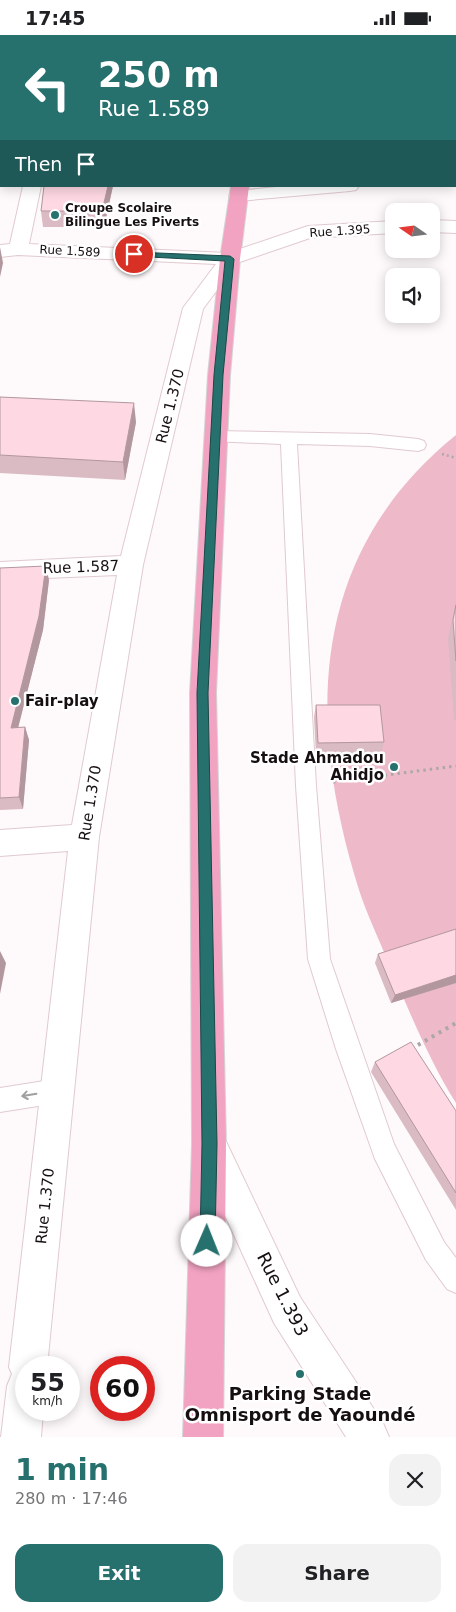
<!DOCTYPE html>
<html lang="en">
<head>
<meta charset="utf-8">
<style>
	:root { --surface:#fff; --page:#f2f2f2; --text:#202124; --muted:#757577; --accent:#26706e }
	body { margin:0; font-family:"DejaVu Sans",sans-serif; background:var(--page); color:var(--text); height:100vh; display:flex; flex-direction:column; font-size:19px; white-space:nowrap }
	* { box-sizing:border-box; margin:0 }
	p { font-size:16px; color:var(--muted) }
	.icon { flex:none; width:28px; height:28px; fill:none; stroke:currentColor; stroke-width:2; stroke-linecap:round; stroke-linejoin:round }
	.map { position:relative; height:1402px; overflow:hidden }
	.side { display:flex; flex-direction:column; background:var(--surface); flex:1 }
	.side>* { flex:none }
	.guide { position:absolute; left:0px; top:0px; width:456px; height:152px; box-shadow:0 2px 12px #0003; background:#26706e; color:#fff; overflow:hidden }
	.needle { width:32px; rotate:284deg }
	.buttons { position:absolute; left:385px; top:168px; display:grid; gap:10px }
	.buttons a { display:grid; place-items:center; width:55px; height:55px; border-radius:10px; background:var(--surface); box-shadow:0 2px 12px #0003; font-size:25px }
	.speed { position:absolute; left:15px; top:1321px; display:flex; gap:10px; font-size:25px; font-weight:700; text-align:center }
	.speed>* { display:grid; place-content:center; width:65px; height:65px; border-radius:50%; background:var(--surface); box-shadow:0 2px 12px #0003; line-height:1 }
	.speed small { font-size:12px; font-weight:400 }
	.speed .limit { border:8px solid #d22; background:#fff; color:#111 }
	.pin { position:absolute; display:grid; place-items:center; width:42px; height:42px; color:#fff; margin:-21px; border:2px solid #fff; border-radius:50%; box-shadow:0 1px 5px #0007 }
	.me { position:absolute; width:55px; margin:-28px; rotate:1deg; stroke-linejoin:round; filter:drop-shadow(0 0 4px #0008) }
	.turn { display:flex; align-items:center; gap:18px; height:105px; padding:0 15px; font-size:22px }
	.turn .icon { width:65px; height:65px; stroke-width:2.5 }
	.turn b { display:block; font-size:35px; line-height:42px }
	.then { display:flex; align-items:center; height:48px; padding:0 15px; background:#0003; gap:10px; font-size:19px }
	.round { display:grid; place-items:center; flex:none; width:52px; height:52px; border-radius:15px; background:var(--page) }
	.head { display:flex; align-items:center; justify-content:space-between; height:85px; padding:0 15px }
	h1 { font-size:30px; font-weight:800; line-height:38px; color:var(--accent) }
	.action { display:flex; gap:10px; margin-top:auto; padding:10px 15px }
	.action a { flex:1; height:58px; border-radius:15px; background:var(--accent); color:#fff; font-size:20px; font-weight:800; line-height:58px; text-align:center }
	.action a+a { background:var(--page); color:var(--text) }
	.status { display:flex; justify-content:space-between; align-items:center; height:35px; padding:0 25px; background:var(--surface); direction:ltr }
	.status svg { height:14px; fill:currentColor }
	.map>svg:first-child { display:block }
	.green { fill:#eebac9 }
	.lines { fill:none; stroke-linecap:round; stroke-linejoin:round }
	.lane-casing { stroke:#e0cad0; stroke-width:2 }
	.street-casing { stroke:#e0cad0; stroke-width:2 }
	.secondary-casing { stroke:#e0cad0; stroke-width:2 }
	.primary-casing { stroke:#d5d4d4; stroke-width:2 }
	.path-far2 { stroke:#aca7a8; stroke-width:2.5; stroke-dasharray:2 3; stroke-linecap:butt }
	.path-far1 { stroke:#aca7a8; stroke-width:3; stroke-dasharray:2.5 4; stroke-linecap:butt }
	.path { stroke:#aca7a8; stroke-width:4; stroke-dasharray:3 5; stroke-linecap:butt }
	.lane { fill:#fff; fill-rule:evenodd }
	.street { fill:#fff; fill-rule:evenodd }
	.secondary { fill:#fff; fill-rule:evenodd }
	.primary { fill:#f3a3c2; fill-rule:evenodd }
	.wall { fill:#dabac3 }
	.shaded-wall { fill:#b2979f }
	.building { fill:#fed8e3; stroke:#b2979f }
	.oneway { stroke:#a29fa0 }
	.route { fill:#26706e; stroke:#194948 }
	.poi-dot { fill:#26706e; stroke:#fff; stroke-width:2 }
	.labels { text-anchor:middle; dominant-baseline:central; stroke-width:5; stroke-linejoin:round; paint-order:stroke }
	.far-poi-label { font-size:12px; font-weight:bold; fill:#160f11; stroke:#fff; text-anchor:start }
	.far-street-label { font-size:12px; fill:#160f11; stroke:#fff }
	.street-label { font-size:15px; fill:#160f11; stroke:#fff }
	.poi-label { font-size:15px; font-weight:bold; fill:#160f11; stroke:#fff; text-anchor:start }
	.near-street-label { font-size:18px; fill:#160f11; stroke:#fff }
	.near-poi-label { font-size:18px; font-weight:bold; fill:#160f11; stroke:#fff }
</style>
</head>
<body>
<div class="status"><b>17:45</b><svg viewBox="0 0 49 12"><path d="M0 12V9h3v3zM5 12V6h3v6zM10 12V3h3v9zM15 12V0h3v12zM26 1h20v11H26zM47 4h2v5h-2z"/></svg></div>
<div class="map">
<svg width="456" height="1402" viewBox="0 0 456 1402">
	<rect width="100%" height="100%" fill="#fef9fa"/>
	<g class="green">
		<polygon points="313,0 456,0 456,93 455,1"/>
		<path d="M456 400V1068C429 1025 409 976 389 929 379 904 367 880 359 855 306 686 308 520 456 400Z"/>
	</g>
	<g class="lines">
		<g class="lane-casing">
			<g id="lane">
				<polygon points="216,396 370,399 418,404 424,406 426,410 424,414 418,416 370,411 297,409 316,751 330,924 394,1109 444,1207 456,1223 456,1258 447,1254 426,1225 375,1124 336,1014 308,924 296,751 281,409 210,406 208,402 210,398"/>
				<polygon points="57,1044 66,1047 69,1056 66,1065 57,1068 0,1077 0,1053"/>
			</g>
		</g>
		<g class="street-casing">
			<g id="street">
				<rect x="0" y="104" width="1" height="10"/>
				<rect x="455" y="137" width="1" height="10"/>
				<polygon points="23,151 41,151 29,209 228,218 308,191 394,186 394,198 310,203 237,228 203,274 143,530 99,802 47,1332 26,1332 26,1375 43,1375 41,1402 1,1402 7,1351 12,1339 9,1332 68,816 0,821 0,795 72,790 117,540 0,545 0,527 121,521 183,273 216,229 18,220 0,222 0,210 10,209"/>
				<polygon points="286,151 359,151 356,155 350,156 238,166 232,165 229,161 232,157 238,156"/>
				<polygon points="431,185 456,186 456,198 431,197"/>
			</g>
		</g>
		<g class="secondary-casing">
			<polygon id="secondary" points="210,1093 222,1098 300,1262 383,1388 389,1402 346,1402 274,1288 193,1110 198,1098"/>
		</g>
		<g class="primary-casing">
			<g id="primary">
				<rect x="265" y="0" width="16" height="1"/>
				<polygon points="231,151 249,151 240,224 230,340 216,658 226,1109 223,1402 183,1402 192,1109 190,658 208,340 220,224"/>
			</g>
		</g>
		<polyline class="path-far2" points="442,419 456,423"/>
		<polyline class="path-far1" points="333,747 456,731"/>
		<polyline class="path" points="411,1014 456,988"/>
		<use href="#lane" class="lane"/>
		<use href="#street" class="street"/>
		<use href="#secondary" class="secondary"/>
		<use href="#primary" class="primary"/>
	</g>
	<g class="wall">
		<polygon points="0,0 1,1 1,101 0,101"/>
		<polygon points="44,151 113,151 104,192 43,192 41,176"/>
		<polygon points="0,362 136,387 125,445 0,438"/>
		<polygon points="0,533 49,545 43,595 18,692 25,692 29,705 23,774 0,775"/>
		<polygon points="456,566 456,686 454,685 448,603"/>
		<polygon points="316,670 384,707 381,719 316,720 314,682"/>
		<polygon points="456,895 456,948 391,968 375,928 378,919"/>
		<polygon points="375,1027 456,1076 456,1175 371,1037"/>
	</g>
	<g class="shaded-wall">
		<polygon points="209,0 217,0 216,1 209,1"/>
		<polygon points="108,151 113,151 104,192 102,176"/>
		<polygon points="0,212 3,228 0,242"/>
		<polygon points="134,368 136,387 125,445 123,427"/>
		<polygon points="46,531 49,545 43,595 15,705 11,693"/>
		<polygon points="25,692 29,705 23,774 19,762"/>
		<polygon points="0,916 6,928 0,959"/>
		<polygon points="456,940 456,948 391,968 395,960"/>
	</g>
	<g class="building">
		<polygon points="0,0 209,0 209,1 1,1 1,85 0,85"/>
		<polygon points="44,151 108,151 102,176 41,176"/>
		<polygon points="0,362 134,368 123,427 0,420"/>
		<polygon points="46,531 39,581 11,693 25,692 19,762 0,763 0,533"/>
		<polygon points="456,570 456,626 453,585"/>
		<polygon points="316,670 380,670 384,707 318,708"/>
		<polygon points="456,894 456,940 395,960 378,919"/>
		<polygon points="411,1007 456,1076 456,1158 375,1027"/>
	</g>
	<defs><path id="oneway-shaft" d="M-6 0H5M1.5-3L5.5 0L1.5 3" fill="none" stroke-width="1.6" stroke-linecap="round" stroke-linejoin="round" transform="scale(1.25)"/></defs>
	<use class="oneway" href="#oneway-shaft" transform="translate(29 1060) rotate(171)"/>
	<polygon class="route" points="134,217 230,221 234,224 223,340 208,658 217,1109 215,1206 213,1212 207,1214 202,1212 200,1206 202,1109 197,658 214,340 225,226 131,221 131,218"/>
	<g class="poi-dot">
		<circle cx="55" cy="180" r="5"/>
		<circle cx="15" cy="666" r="5"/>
		<circle cx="394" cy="732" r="5"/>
		<circle cx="300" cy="1339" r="5"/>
	</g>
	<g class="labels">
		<g class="far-poi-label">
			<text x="65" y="173">Croupe Scolaire<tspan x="65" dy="14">Bilingue Les Piverts</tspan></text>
		</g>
		<g class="far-street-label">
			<text transform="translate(340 196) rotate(-4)">Rue 1.395</text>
			<text transform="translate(70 216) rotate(3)">Rue 1.589</text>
		</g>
		<g class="street-label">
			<text transform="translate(170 371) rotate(-76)">Rue 1.370</text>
			<text transform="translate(81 532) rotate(-2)">Rue 1.587</text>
			<text transform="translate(90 768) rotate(-81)">Rue 1.370</text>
			<text transform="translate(45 1171) rotate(-84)">Rue 1.370</text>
		</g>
		<g class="poi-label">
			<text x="25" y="666">Fair-play</text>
			<text x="384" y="723" text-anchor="end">Stade Ahmadou<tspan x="384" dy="17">Ahidjo</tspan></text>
		</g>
		<g class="near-street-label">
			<text transform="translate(283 1259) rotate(63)">Rue 1.393</text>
		</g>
		<g class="near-poi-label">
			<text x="300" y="1358">Parking Stade<tspan x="300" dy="21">Omnisport de Yaoundé</tspan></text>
		</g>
	</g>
</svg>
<div class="buttons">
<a><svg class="needle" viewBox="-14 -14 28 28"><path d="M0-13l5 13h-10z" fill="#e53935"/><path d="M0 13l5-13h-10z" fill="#757577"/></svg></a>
<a><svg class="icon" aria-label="sound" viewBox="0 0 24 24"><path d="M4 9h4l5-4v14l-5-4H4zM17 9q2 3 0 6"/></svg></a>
</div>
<div class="speed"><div>55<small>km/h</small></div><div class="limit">60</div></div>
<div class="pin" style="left:134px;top:219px;background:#d93025"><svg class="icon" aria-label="arrive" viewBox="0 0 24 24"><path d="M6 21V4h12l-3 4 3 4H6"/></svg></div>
<svg class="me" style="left:207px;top:1206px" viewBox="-20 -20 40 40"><circle r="19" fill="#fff"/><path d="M0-13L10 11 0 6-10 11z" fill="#26706e"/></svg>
<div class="guide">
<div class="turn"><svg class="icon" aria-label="left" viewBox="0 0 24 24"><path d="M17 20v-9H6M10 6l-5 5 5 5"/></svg><div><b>250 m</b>Rue 1.589</div></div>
<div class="then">Then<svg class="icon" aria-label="arrive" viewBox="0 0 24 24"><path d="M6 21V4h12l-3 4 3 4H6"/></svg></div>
</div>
</div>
<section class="side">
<div class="head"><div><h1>1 min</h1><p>280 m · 17:46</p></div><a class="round"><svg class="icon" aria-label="close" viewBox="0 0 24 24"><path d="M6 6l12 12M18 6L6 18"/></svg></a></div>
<div class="action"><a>Exit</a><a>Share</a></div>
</section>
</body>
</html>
